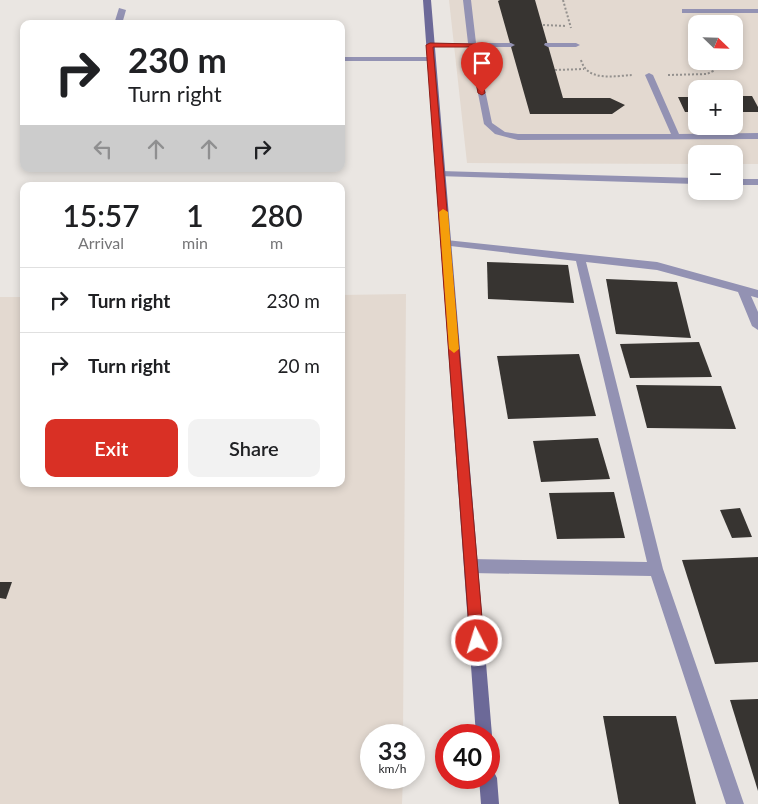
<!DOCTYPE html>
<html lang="en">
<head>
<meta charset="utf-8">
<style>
	:root { --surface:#fff; --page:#f2f2f2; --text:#202124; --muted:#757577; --line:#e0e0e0; --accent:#d93025 }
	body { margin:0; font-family:Lato,sans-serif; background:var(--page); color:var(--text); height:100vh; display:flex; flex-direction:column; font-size:19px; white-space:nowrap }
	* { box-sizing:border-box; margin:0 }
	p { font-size:16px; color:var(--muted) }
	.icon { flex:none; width:28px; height:28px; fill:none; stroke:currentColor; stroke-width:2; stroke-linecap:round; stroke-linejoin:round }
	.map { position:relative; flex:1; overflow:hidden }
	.side { position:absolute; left:20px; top:182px; width:325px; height:305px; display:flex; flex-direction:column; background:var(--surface); border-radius:10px; box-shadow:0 2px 8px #0003 }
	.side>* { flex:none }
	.banner { position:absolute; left:20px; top:20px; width:325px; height:152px; border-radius:10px; box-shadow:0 2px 8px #0003; background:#fff; color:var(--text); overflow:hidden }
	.needle { width:32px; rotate:113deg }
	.fabs { position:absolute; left:688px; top:15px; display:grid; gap:10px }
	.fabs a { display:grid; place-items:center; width:55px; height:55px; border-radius:10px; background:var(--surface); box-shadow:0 2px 8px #0003; font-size:25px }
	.speed { position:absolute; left:360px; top:724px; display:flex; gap:10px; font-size:25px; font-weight:700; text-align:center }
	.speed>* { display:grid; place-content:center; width:65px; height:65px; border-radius:50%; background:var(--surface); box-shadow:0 2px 8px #0003; line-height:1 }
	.speed small { font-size:12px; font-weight:400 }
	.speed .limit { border:8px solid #d22; background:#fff; color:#111 }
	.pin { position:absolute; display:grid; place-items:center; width:42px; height:42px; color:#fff; margin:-51px -21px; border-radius:50% 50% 50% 0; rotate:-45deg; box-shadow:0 0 5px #0007 }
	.pin .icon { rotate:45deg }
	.me { position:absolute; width:55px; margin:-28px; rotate:355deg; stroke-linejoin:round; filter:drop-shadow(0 0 4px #0008) }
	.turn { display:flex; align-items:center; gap:18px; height:105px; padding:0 25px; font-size:22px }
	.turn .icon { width:65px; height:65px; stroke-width:2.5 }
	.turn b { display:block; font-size:35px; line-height:42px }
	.lanes { display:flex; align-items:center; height:48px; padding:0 25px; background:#0003; justify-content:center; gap:25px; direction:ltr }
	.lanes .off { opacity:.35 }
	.eta { display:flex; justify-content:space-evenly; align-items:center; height:85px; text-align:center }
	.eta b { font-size:30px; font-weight:600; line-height:35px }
	.button { display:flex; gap:10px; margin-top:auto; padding:10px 25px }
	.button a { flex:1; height:58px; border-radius:10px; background:var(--accent); color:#fff; font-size:20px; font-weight:600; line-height:58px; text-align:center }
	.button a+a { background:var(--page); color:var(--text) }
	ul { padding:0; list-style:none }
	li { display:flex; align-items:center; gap:15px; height:65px; padding:0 25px; border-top:1px solid var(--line) }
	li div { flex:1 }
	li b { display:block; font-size:19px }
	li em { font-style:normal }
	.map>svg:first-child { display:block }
	.built { fill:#e3d9d0; fill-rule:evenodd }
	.building { fill:#373431 }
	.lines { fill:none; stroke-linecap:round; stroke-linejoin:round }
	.path { stroke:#94918e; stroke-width:2; stroke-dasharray:2 2; stroke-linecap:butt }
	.lane { fill:#9392b3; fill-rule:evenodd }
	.street { fill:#9392b3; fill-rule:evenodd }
	.secondary { fill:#6c6998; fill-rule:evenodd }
	.route { fill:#d93025; stroke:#8d1f18 }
	.slow { fill:#f59e0b }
</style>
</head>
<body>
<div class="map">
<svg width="758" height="804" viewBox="0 0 758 804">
	<rect width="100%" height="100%" fill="#eae6e2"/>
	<g class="built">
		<path d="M449 0H758V164H734V154H696V164L467 163ZM696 24H734V61H696ZM696 89H734V126H696Z"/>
		<polygon points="406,294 403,735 371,735 371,778 403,778 402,804 0,804 0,297 24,297 24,484 341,484 341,295"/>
	</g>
	<g class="building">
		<polygon points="500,0 535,0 563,98 610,98 625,105 612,114 530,114 498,1"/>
		<polygon points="734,96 752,96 758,107 758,112 734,112"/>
		<polygon points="678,97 696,97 696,112 685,112"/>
		<polygon points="487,262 568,265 574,303 488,299"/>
		<polygon points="606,279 677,282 691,338 616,334"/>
		<polygon points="699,342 712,377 630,378 620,344"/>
		<polygon points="579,354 596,416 508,419 497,356"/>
		<polygon points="636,385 721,386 736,429 647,428"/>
		<polygon points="598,438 610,479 541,482 533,441"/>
		<polygon points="614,492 625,538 557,539 549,493"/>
		<polygon points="740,508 752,537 732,538 720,510"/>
		<polygon points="758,557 758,662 715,664 682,560"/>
		<polygon points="0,582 12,582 6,599 0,598"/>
		<polygon points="758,699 758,791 730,700"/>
		<polygon points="603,716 676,716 696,804 619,804"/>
	</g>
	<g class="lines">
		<g class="path">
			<polyline points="563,0 571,28"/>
			<polyline points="543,25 567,26"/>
			<polyline points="693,27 696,33"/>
			<path d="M581 60C587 82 614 76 632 75"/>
			<polyline points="555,70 584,69"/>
			<polyline points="668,75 707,74 713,71 711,61"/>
		</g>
		<g class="lane">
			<polygon points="463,0 471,0 476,43 511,43 515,45 511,47 476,47 492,123 505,132 518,134 671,134 645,75 649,73 653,75 679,134 758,133 758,139 518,140 495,134 484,124 469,47 430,47 426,45 430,43 468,43"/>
			<polygon points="119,8 126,10 122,24 114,24"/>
			<rect x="682" y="9" width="76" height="4"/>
			<polygon points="545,43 576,43 580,45 576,47 548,47 544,45"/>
			<polygon points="341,57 431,57 435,59 431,61 341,61"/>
		</g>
		<g class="street">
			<polygon points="440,171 696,178 696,184 437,176 437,172"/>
			<rect x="734" y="179" width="24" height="6"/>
			<polygon points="446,240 657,262 758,290 758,298 751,296 758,312 758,330 752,326 738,292 657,270 586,262 663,569 744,804 726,804 651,576 471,573 466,571 464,566 466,561 471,559 647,562 576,261 442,245 441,243"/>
		</g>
		<g class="secondary">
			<polygon points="423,0 431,0 492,735 489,742 489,735 476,735"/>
			<polygon points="489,770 494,772 497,778 499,804 481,804 479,778 489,778"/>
		</g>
	</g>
	<polygon class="route" points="430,43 475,44 485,93 482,95 478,93 469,47 433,47 484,641 482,646 477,648 472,646 470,641 426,45"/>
	<polygon class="slow" points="443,209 448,212 459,349 454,353 449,349 439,212"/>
</svg>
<div class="fabs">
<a><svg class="needle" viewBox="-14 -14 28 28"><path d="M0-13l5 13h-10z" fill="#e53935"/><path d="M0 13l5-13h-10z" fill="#757577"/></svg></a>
<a>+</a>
<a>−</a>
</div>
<div class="speed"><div>33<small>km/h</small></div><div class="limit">40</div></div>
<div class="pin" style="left:482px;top:93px;background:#d93025"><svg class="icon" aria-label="arrive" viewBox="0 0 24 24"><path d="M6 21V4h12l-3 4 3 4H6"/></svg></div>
<svg class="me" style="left:477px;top:641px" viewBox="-20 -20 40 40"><circle r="17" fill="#d93025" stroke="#fff" stroke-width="3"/><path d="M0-11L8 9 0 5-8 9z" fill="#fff"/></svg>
<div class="banner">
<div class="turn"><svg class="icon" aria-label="right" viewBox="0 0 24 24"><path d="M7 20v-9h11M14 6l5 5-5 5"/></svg><div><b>230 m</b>Turn right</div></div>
<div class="lanes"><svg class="icon off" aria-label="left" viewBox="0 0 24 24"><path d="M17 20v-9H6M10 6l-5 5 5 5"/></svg><svg class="icon off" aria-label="ahead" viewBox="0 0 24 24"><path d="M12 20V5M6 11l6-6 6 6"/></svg><svg class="icon off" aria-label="ahead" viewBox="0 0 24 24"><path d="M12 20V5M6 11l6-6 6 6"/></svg><svg class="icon" aria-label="right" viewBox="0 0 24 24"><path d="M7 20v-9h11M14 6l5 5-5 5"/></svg></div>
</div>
<section class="side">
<div class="eta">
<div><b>15:57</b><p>Arrival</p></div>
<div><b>1</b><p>min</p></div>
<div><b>280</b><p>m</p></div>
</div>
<ul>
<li><svg class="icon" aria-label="right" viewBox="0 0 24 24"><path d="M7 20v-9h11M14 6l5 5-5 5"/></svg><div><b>Turn right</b></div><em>230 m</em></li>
<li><svg class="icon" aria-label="right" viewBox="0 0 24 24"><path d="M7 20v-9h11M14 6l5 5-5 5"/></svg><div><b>Turn right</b></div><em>20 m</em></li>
</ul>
<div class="button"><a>Exit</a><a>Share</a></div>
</section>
</div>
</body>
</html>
